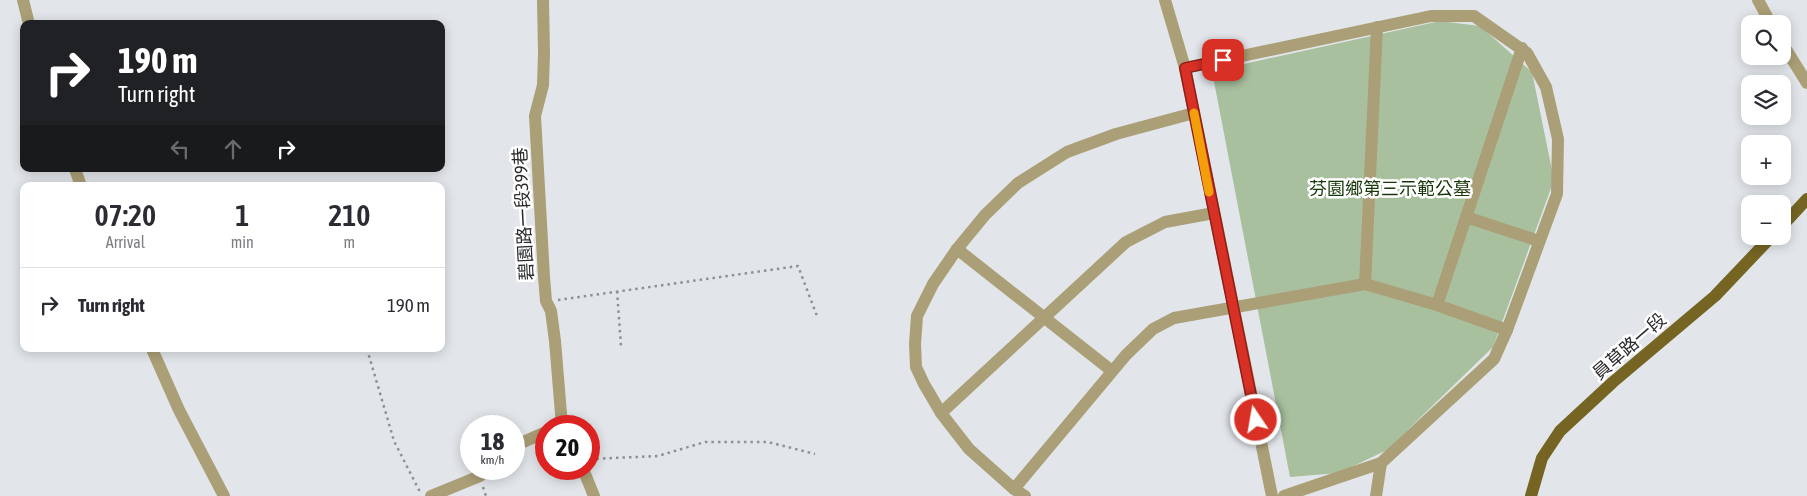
<!DOCTYPE html>
<html lang="en">
<head>
<meta charset="utf-8">
<style>
	:root { --surface:#fff; --page:#f7f7f7; --text:#2b2b33; --muted:#7c7c81; --line:#e1e1e2 }
	body { margin:0; font-family:"Asap Condensed","Noto Sans TC",sans-serif; background:var(--page); color:var(--text); height:100vh; display:flex; flex-direction:column; font-size:19px; white-space:nowrap }
	* { box-sizing:border-box; margin:0 }
	p { font-size:16px; color:var(--muted) }
	.icon { flex:none; width:28px; height:28px; fill:none; stroke:currentColor; stroke-width:2; stroke-linecap:round; stroke-linejoin:round }
	.map { position:relative; flex:1; overflow:hidden }
	.sheet { position:absolute; left:20px; top:182px; width:425px; height:170px; display:flex; flex-direction:column; background:var(--surface); border-radius:10px; box-shadow:0 2px 12px #0003 }
	.sheet>* { flex:none }
	.banner { position:absolute; left:20px; top:20px; width:425px; height:152px; border-radius:10px; box-shadow:0 2px 12px #0003; background:#202124; color:#fff; overflow:hidden }
	.tools { position:absolute; left:1741px; top:15px; display:grid; gap:10px }
	.tools a { display:grid; place-items:center; width:50px; height:50px; border-radius:10px; background:var(--surface); box-shadow:0 2px 12px #0003; font-size:25px }
	.speed { position:absolute; left:460px; top:415px; display:flex; gap:10px; font-size:25px; font-weight:700; text-align:center }
	.speed>* { display:grid; place-content:center; width:65px; height:65px; border-radius:50%; background:var(--surface); box-shadow:0 2px 12px #0003; line-height:1 }
	.speed small { font-size:12px; font-weight:400 }
	.speed .limit { border:8px solid #d22; background:#fff; color:#111 }
	.pin { position:absolute; display:grid; place-items:center; width:42px; height:42px; color:#fff; margin:-21px; border-radius:10px; box-shadow:0 2px 8px #0006 }
	.me { position:absolute; width:55px; margin:-28px; rotate:348deg; stroke-linejoin:round; filter:drop-shadow(0 0 4px #0008) }
	.turn { display:flex; align-items:center; gap:18px; height:105px; padding:0 15px; font-size:22px }
	.turn .icon { width:65px; height:65px; stroke-width:2.5 }
	.turn b { display:block; font-size:35px; line-height:42px }
	.lanes { display:flex; align-items:center; height:48px; padding:0 15px; background:#0003; justify-content:center; gap:25px; direction:ltr }
	.lanes .off { opacity:.35 }
	.eta { display:flex; justify-content:space-evenly; align-items:center; height:85px; text-align:center }
	.eta b { font-size:30px; font-weight:600; line-height:35px }
	ul { padding:0; list-style:none }
	li { display:flex; align-items:center; gap:15px; height:75px; padding:0 15px; border-top:1px solid var(--line) }
	li div { flex:1 }
	li b { display:block; font-size:19px }
	li em { font-style:normal }
	.map>svg:first-child { display:block }
	.green { fill:#a8c09e }
	.lines { fill:none; stroke-linecap:round; stroke-linejoin:round }
	.path { stroke:#8e9093; stroke-width:2.5; stroke-dasharray:2.5 4; stroke-linecap:butt }
	.minor { stroke:#aa9f76; stroke-width:12 }
	.major { stroke:#756422; stroke-width:12 }
	.route-casing { stroke:#8d1f18; stroke-width:12 }
	.route { stroke:#d93025; stroke-width:9 }
	.slow { stroke:#f59e0b; stroke-width:9 }
	.labels { text-anchor:middle; dominant-baseline:central; stroke-width:5; stroke-linejoin:round; paint-order:stroke }
	.park-label { font-size:18px; fill:#19370b; stroke:#fff }
	.street-label { font-size:18px; fill:#28292b; stroke:#fff }
</style>
</head>
<body>
<div class="map">
<svg width="1807" height="496" viewBox="0 0 1807 496">
	<rect width="100%" height="100%" fill="#e2e6ea"/>
	<polygon class="green" points="1440,21 1480,26 1532,72 1554,180 1493,347 1387,450 1339,473 1290,477 1212,71"/>
	<g class="lines">
		<g class="path">
			<polyline points="617,291 621,346"/>
			<polyline points="558,300 798,266 817,316"/>
			<polyline points="367,349 394,441 420,492"/>
			<polyline points="590,459 658,456 705,442 768,442 815,454"/>
			<polyline points="483,487 486,496"/>
		</g>
		<g class="minor">
			<polyline points="23,0 29,24"/>
			<polyline points="543,0 544,53 543,85 535,116 544,277 546,301 551,311 555,341 562,426"/>
			<polyline points="1165,0 1185,68 1272,496"/>
			<polyline points="1758,0 1771,24"/>
			<polyline points="1782,43 1807,83"/>
			<polyline points="1185,68 1431,16 1474,16 1527,53 1546,87 1558,139 1557,194 1507,330 1494,359 1381,463 1284,496"/>
			<polyline points="75,169 81,186"/>
			<polyline points="1466,217 1539,241"/>
			<polyline points="957,249 1112,371"/>
			<polyline points="1365,284 1377,27"/>
			<polyline points="1437,305 1522,48"/>
			<polyline points="152,349 179,410 224,496"/>
			<polyline points="941,413 1126,242 1165,222 1214,213"/>
			<polyline points="514,446 546,432"/>
			<polyline points="583,469 594,496"/>
			<polyline points="1014,489 1126,355 1153,329 1174,318 1365,284 1437,305 1507,330"/>
			<polyline points="431,496 480,476 487,469"/>
			<polyline points="1025,496 1014,489 969,449 941,413 924,384 916,367 915,344 917,316 933,284 957,249 985,215 1018,183 1067,152 1116,134 1194,113"/>
			<polyline points="1376,496 1381,463"/>
		</g>
		<g class="major">
			<polyline points="1782,226 1807,199"/>
			<polyline points="1531,496 1542,458 1560,431 1613,382 1715,296 1772,236"/>
		</g>
	</g>
	<g class="lines">
		<g class="route-casing">
			<polyline id="route" points="1223,60 1185,68 1256,420"/>
		</g>
		<use href="#route" class="route"/>
		<polyline class="slow" points="1194,113 1209,192"/>
	</g>
	<g class="labels">
		<g class="park-label">
			<text x="1390" y="188">芬園鄉第三示範公墓</text>
		</g>
		<g class="street-label">
			<text transform="translate(523 214) rotate(-93)">碧園路一段399巷</text>
			<text transform="translate(1629 346) rotate(-41)">員草路一段</text>
		</g>
	</g>
</svg>
<div class="tools">
<a><svg class="icon" aria-label="search" viewBox="0 0 24 24"><circle cx="10" cy="10" r="6"/><path d="M15 15l6 6"/></svg></a>
<a><svg class="icon" aria-label="layers" viewBox="0 0 24 24"><path d="M12 4l9 5-9 5-9-5zM3 14l9 5 9-5"/></svg></a>
<a>+</a>
<a>−</a>
</div>
<div class="speed"><div>18<small>km/h</small></div><div class="limit">20</div></div>
<div class="pin" style="left:1223px;top:60px;background:#d93025"><svg class="icon" aria-label="arrive" viewBox="0 0 24 24"><path d="M6 21V4h12l-3 4 3 4H6"/></svg></div>
<svg class="me" style="left:1256px;top:420px" viewBox="-20 -20 40 40"><circle r="17" fill="#d93025" stroke="#fff" stroke-width="3"/><path d="M0-11L8 9 0 5-8 9z" fill="#fff"/></svg>
<div class="banner">
<div class="turn"><svg class="icon" aria-label="right" viewBox="0 0 24 24"><path d="M7 20v-9h11M14 6l5 5-5 5"/></svg><div><b>190 m</b>Turn right</div></div>
<div class="lanes"><svg class="icon off" aria-label="left" viewBox="0 0 24 24"><path d="M17 20v-9H6M10 6l-5 5 5 5"/></svg><svg class="icon off" aria-label="ahead" viewBox="0 0 24 24"><path d="M12 20V5M6 11l6-6 6 6"/></svg><svg class="icon" aria-label="right" viewBox="0 0 24 24"><path d="M7 20v-9h11M14 6l5 5-5 5"/></svg></div>
</div>
<section class="sheet">
<div class="eta">
<div><b>07:20</b><p>Arrival</p></div>
<div><b>1</b><p>min</p></div>
<div><b>210</b><p>m</p></div>
</div>
<ul>
<li><svg class="icon" aria-label="right" viewBox="0 0 24 24"><path d="M7 20v-9h11M14 6l5 5-5 5"/></svg><div><b>Turn right</b></div><em>190 m</em></li>
</ul>
</section>
</div>
</body>
</html>
